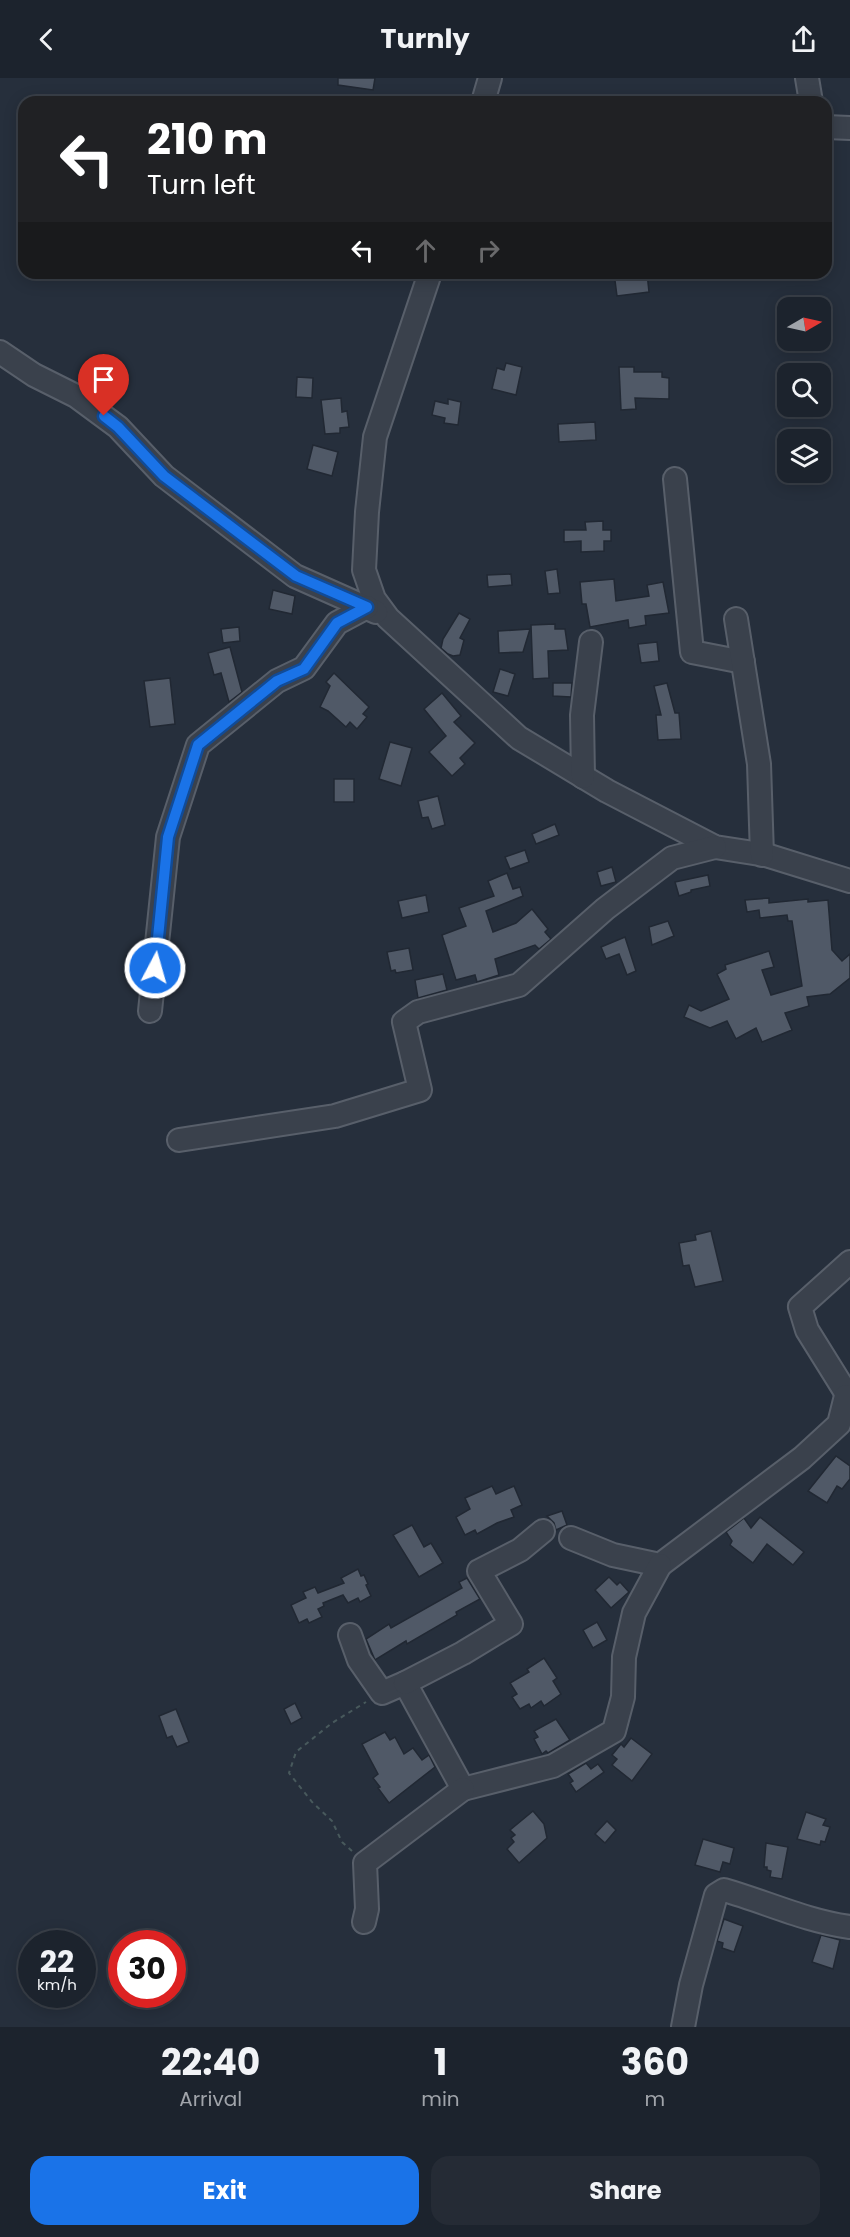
<!DOCTYPE html>
<html lang="en">
<head>
<meta charset="utf-8">
<style>
	:root { --surface:#1c232d; --page:#252b35; --text:#f1f3f6; --muted:#a0a4aa; --line:#3a4049; --accent:#1a73e8 }
	body { margin:0; font-family:Poppins,sans-serif; background:var(--page); color:var(--text); height:100vh; display:flex; flex-direction:column; font-size:22px; white-space:nowrap }
	* { box-sizing:border-box; margin:0 }
	p { font-size:20px; color:var(--muted) }
	.icon { flex:none; width:33px; height:33px; fill:none; stroke:currentColor; stroke-width:2; stroke-linecap:round; stroke-linejoin:round }
	.map { position:relative; height:1949px; overflow:hidden }
	.sheet { display:flex; flex-direction:column; background:var(--surface); flex:1 }
	.sheet>* { flex:none }
	.hud { position:absolute; left:18px; top:18px; width:814px; height:183px; border-radius:18px; box-shadow:0 3px 15px #0003,0 0 0 2px var(--line); background:#202124; color:#fff; overflow:hidden }
	.needle { width:39px; rotate:81deg }
	.tools { position:absolute; left:777px; top:219px; display:grid; gap:12px }
	.tools a { display:grid; place-items:center; width:54px; height:54px; border-radius:12px; background:var(--surface); box-shadow:0 3px 15px #0003,0 0 0 2px var(--line); font-size:30px }
	.speed { position:absolute; left:18px; top:1852px; display:flex; gap:12px; font-size:30px; font-weight:700; text-align:center }
	.speed>* { display:grid; place-content:center; width:78px; height:78px; border-radius:50%; background:var(--surface); box-shadow:0 3px 15px #0003,0 0 0 2px var(--line); line-height:1 }
	.speed small { font-size:15px; font-weight:400 }
	.speed .limit { border:9px solid #d22; background:#fff; color:#111 }
	.pin { position:absolute; display:grid; place-items:center; width:51px; height:51px; color:#fff; margin:-62px -26px; border-radius:50% 50% 50% 0; rotate:-45deg; box-shadow:0 0 6px #0007 }
	.pin .icon { rotate:45deg }
	.me { position:absolute; width:66px; margin:-33px; rotate:6deg; stroke-linejoin:round; filter:drop-shadow(0 0 4px #0008) }
	.turn { display:flex; align-items:center; gap:21px; height:126px; padding:0 30px; font-size:27px }
	.turn .icon { width:78px; height:78px; stroke-width:2.5 }
	.turn b { display:block; font-size:42px; line-height:51px }
	.lanes { display:flex; align-items:center; height:57px; padding:0 30px; background:#0003; justify-content:center; gap:30px; direction:ltr }
	.lanes .off { opacity:.35 }
	.eta { display:flex; justify-content:space-evenly; align-items:center; height:102px; text-align:center }
	.eta b { font-size:36px; font-weight:700; line-height:42px }
	.primary-button { display:flex; gap:12px; margin-top:auto; padding:12px 30px }
	.primary-button a { flex:1; height:69px; border-radius:18px; background:var(--accent); color:#fff; font-size:24px; font-weight:700; line-height:69px; text-align:center }
	.primary-button a+a { background:var(--page); color:var(--text) }
	header { display:flex; justify-content:space-between; align-items:center; height:78px; padding:0 30px; background:var(--surface); font-size:27px; font-weight:700 }
	.map>svg:first-child { display:block }
	.building { fill:#505967; stroke:#212833; stroke-width:1.5 }
	.lines { fill:none; stroke-linecap:round; stroke-linejoin:round }
	.minor-casing { stroke:#585f6a; stroke-width:26 }
	.path { stroke:#48595c; stroke-width:2; stroke-dasharray:4.5 4.5; stroke-linecap:butt }
	.minor { stroke:#3a414c; stroke-width:22 }
	.route-casing { stroke:#114b97; stroke-width:15 }
	.route { stroke:#1a73e8; stroke-width:10 }
</style>
</head>
<body>
<header><svg class="icon" aria-label="back" viewBox="0 0 24 24"><path d="M15 5l-7 7 7 7"/></svg>Turnly<svg class="icon" aria-label="share" viewBox="0 0 24 24"><path d="M12 15V3M7 8l5-5 5 5M5 13v7h14v-7"/></svg></header>
<div class="map">
<svg width="850" height="1949" viewBox="0 0 850 1949">
	<rect width="100%" height="100%" fill="#262f3c"/>
	<g class="building">
		<polygon points="338,0 375,0 373,12 338,7"/>
		<polygon points="614,195 647,195 649,214 617,218"/>
		<polygon points="506,285 522,289 516,317 492,311 497,290 504,292"/>
		<polygon points="619,289 634,289 634,294 662,294 662,299 669,300 669,321 635,320 636,331 621,332"/>
		<polygon points="297,299 313,300 312,320 296,319"/>
		<polygon points="341,320 342,334 347,333 349,349 340,350 340,355 325,356 321,322"/>
		<polygon points="448,321 461,324 458,347 444,345 445,340 432,337 435,323 448,326"/>
		<polygon points="595,344 596,362 559,364 558,346"/>
		<polygon points="313,367 338,374 332,398 307,391"/>
		<polygon points="603,443 603,452 611,452 611,463 604,463 604,473 581,474 581,463 564,464 564,452 586,452 585,444"/>
		<polygon points="557,491 560,515 548,516 545,493"/>
		<polygon points="511,496 512,507 488,509 487,497"/>
		<polygon points="614,501 616,523 649,518 647,507 663,504 669,535 645,538 646,547 629,550 628,542 590,549 586,526 582,526 580,504"/>
		<polygon points="273,512 295,518 292,536 269,531"/>
		<polygon points="459,535 470,541 460,560 464,562 460,577 453,578 448,576 441,570 443,561"/>
		<polygon points="555,546 555,551 565,551 568,572 548,573 549,600 533,601 531,547"/>
		<polygon points="239,549 240,563 223,565 221,551"/>
		<polygon points="530,551 523,574 499,575 498,553"/>
		<polygon points="657,564 659,583 641,585 638,566"/>
		<polygon points="230,569 242,614 229,624 221,595 214,597 208,575"/>
		<polygon points="500,591 515,596 508,618 493,614"/>
		<polygon points="334,595 369,629 363,636 367,639 357,651 350,644 346,649 328,633 320,629 330,608 326,604"/>
		<polygon points="170,600 175,646 150,649 144,603"/>
		<polygon points="553,605 572,605 571,619 553,618"/>
		<polygon points="667,605 675,635 679,635 681,661 658,662 656,637 661,637 654,608"/>
		<polygon points="442,615 461,638 454,644 475,665 460,680 465,686 452,698 429,674 446,658 424,631"/>
		<polygon points="390,664 412,670 401,708 379,701"/>
		<rect x="334" y="701" width="20" height="23"/>
		<polygon points="438,718 445,747 432,751 428,739 422,740 418,723"/>
		<polygon points="555,746 559,757 536,766 532,756"/>
		<polygon points="525,772 529,784 510,791 505,779"/>
		<polygon points="612,789 616,804 601,808 597,794"/>
		<polygon points="507,795 513,811 520,809 523,818 486,833 493,854 516,845 532,831 548,851 545,854 551,861 539,871 535,867 495,881 499,897 477,904 475,897 456,902 442,857 466,848 459,830 494,818 488,803"/>
		<polygon points="708,797 710,808 691,812 691,814 679,818 675,804"/>
		<polygon points="426,817 429,834 402,840 398,823"/>
		<polygon points="769,820 769,825 808,821 808,824 828,822 832,872 842,883 850,876 850,900 830,916 807,919 809,928 785,935 792,952 762,964 756,950 736,961 727,943 710,950 684,939 689,927 701,933 729,921 717,896 726,891 725,887 769,873 774,889 762,892 771,917 802,908 792,843 788,843 787,837 760,840 759,832 747,834 745,822"/>
		<polygon points="668,843 674,858 652,867 649,849"/>
		<polygon points="625,859 636,893 627,897 619,876 606,881 601,869"/>
		<polygon points="409,870 413,892 396,895 395,892 391,893 387,874"/>
		<polygon points="443,896 447,912 418,920 415,902"/>
		<polygon points="711,1153 723,1203 695,1209 689,1187 683,1188 679,1165 696,1162 695,1157"/>
		<polygon points="836,1378 850,1388 850,1401 842,1411 837,1408 827,1425 808,1413"/>
		<polygon points="492,1408 496,1416 514,1408 522,1427 511,1432 514,1439 497,1445 477,1456 475,1452 465,1457 456,1439 470,1431 465,1420"/>
		<polygon points="562,1433 567,1447 556,1452 554,1445 547,1438"/>
		<polygon points="760,1439 804,1474 793,1487 767,1466 753,1485 730,1467 732,1463 726,1454 744,1440 751,1450"/>
		<polygon points="412,1447 424,1469 431,1465 443,1485 419,1499 393,1457"/>
		<polygon points="358,1491 361,1498 364,1497 368,1506 366,1507 371,1518 360,1524 358,1520 348,1525 343,1517 323,1525 324,1528 318,1531 322,1539 309,1545 307,1541 299,1545 291,1527 306,1520 303,1514 315,1509 318,1515 344,1505 341,1500"/>
		<polygon points="609,1499 617,1507 620,1504 629,1514 611,1530 595,1512"/>
		<polygon points="467,1500 480,1521 456,1534 457,1537 407,1566 406,1563 375,1582 366,1561 389,1546 391,1550 462,1510 459,1504"/>
		<polygon points="597,1544 607,1562 593,1570 583,1552"/>
		<polygon points="544,1580 557,1600 553,1603 561,1616 544,1628 541,1623 531,1630 529,1626 520,1631 512,1619 517,1616 510,1605 529,1594 527,1591"/>
		<polygon points="295,1625 302,1640 291,1646 284,1631"/>
		<polygon points="176,1631 189,1664 177,1669 172,1658 167,1660 159,1638"/>
		<polygon points="556,1641 570,1662 548,1675 546,1673 542,1676 534,1661 538,1659 534,1653"/>
		<polygon points="385,1654 390,1662 395,1659 404,1676 413,1670 422,1682 429,1677 435,1689 389,1725 378,1710 380,1709 373,1700 378,1696 362,1666"/>
		<polygon points="631,1660 652,1676 632,1703 612,1687 617,1681 612,1677 621,1666 624,1669"/>
		<polygon points="586,1685 591,1691 598,1686 604,1694 576,1714 570,1705 573,1703 568,1696"/>
		<polygon points="533,1733 544,1746 547,1760 519,1785 507,1771 514,1764 511,1760 515,1757 510,1752"/>
		<polygon points="806,1734 826,1741 823,1747 830,1749 825,1764 821,1763 820,1767 797,1761"/>
		<polygon points="607,1743 616,1752 605,1765 595,1756"/>
		<polygon points="703,1761 734,1770 730,1786 723,1784 720,1794 695,1787"/>
		<polygon points="766,1765 788,1769 782,1801 770,1799 771,1793 767,1792 767,1789 764,1789"/>
		<polygon points="724,1841 743,1848 734,1874 722,1870 723,1865 717,1863"/>
		<polygon points="821,1857 840,1862 833,1891 812,1884"/>
	</g>
	<g class="lines">
		<g class="minor-casing">
			<g id="minor">
				<polyline points="807,0 811,24"/>
				<polyline points="483,24 490,0"/>
				<polyline points="826,49 850,50"/>
				<polyline points="430,195 375,359 367,434 364,492 374,521 388,540 519,660 607,713 715,769 766,777 850,803"/>
				<polyline points="0,274 34,297 76,318 118,349 164,398 295,498 376,534"/>
				<polyline points="675,401 692,574 743,584"/>
				<polyline points="736,541 759,686 762,777"/>
				<polyline points="583,699 582,637 591,564"/>
				<polyline points="150,933 168,759 198,667 277,603 304,590 337,545 367,529"/>
				<polyline points="179,1062 335,1038 420,1012 404,944 418,934 519,907 605,831 672,780 715,769"/>
				<polyline points="850,1184 800,1229 807,1252 850,1321"/>
				<polyline points="571,1460 613,1477 660,1487 802,1380 839,1346 846,1318"/>
				<polyline points="350,1557 359,1582 382,1615 405,1605 463,1711 553,1688 614,1653 623,1619 624,1579 634,1535 660,1487"/>
				<polyline points="405,1605 463,1575 511,1546 479,1493 520,1472 543,1453"/>
				<polyline points="364,1844 367,1831 365,1785 463,1711"/>
				<path d="M683 1949 691 1907 716 1817 724 1812C766 1824 806 1843 850 1849"/>
			</g>
		</g>
		<polyline class="path" points="352,1773 342,1764 332,1743 312,1724 289,1695 296,1674 332,1645 366,1624"/>
		<use href="#minor" class="minor"/>
	</g>
	<g class="lines">
		<g class="route-casing">
			<polyline id="route" points="104,338 118,349 164,398 296,498 367,529 337,545 304,591 277,603 198,667 168,759 155,890"/>
		</g>
		<use href="#route" class="route"/>
	</g>
</svg>
<div class="tools">
<a><svg class="needle" viewBox="-14 -14 28 28"><path d="M0-13l5 13h-10z" fill="#e53935"/><path d="M0 13l5-13h-10z" fill="#a0a4aa"/></svg></a>
<a><svg class="icon" aria-label="search" viewBox="0 0 24 24"><circle cx="10" cy="10" r="6"/><path d="M15 15l6 6"/></svg></a>
<a><svg class="icon" aria-label="layers" viewBox="0 0 24 24"><path d="M12 4l9 5-9 5-9-5zM3 14l9 5 9-5"/></svg></a>
</div>
<div class="speed"><div>22<small>km/h</small></div><div class="limit">30</div></div>
<div class="pin" style="left:104px;top:338px;background:#d93025"><svg class="icon" aria-label="arrive" viewBox="0 0 24 24"><path d="M6 21V4h12l-3 4 3 4H6"/></svg></div>
<svg class="me" style="left:155px;top:890px" viewBox="-20 -20 40 40"><circle r="17" fill="#1a73e8" stroke="#fff" stroke-width="3"/><path d="M0-11L8 9 0 5-8 9z" fill="#fff"/></svg>
<div class="hud">
<div class="turn"><svg class="icon" aria-label="left" viewBox="0 0 24 24"><path d="M17 20v-9H6M10 6l-5 5 5 5"/></svg><div><b>210 m</b>Turn left</div></div>
<div class="lanes"><svg class="icon" aria-label="left" viewBox="0 0 24 24"><path d="M17 20v-9H6M10 6l-5 5 5 5"/></svg><svg class="icon off" aria-label="ahead" viewBox="0 0 24 24"><path d="M12 20V5M6 11l6-6 6 6"/></svg><svg class="icon off" aria-label="right" viewBox="0 0 24 24"><path d="M7 20v-9h11M14 6l5 5-5 5"/></svg></div>
</div>
</div>
<section class="sheet">
<div class="eta">
<div><b>22:40</b><p>Arrival</p></div>
<div><b>1</b><p>min</p></div>
<div><b>360</b><p>m</p></div>
</div>
<div class="primary-button"><a>Exit</a><a>Share</a></div>
</section>
</body>
</html>
